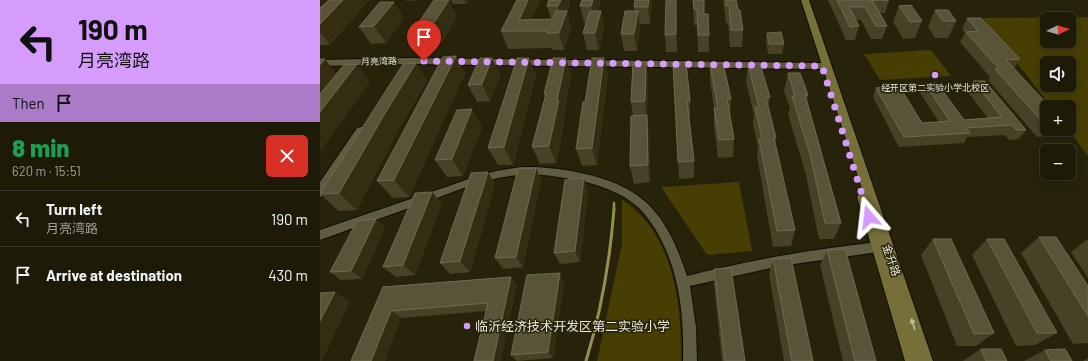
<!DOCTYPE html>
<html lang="en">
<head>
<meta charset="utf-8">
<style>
	:root { --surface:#1d1a08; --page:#252312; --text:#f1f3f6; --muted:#a0a19c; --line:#3b3829 }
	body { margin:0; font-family:Barlow,"Noto Sans SC",sans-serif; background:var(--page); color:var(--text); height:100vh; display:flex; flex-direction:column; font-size:15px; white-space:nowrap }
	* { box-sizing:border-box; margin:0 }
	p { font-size:13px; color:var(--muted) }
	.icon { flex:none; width:22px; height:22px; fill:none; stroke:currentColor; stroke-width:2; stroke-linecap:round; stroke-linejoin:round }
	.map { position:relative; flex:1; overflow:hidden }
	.drawer { display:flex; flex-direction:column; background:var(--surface); width:320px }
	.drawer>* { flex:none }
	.guide { background:#d59cfb; color:#111; overflow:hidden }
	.needle { width:26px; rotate:85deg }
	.tools { position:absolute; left:720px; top:12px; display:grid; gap:8px }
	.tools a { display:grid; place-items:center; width:36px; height:36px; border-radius:6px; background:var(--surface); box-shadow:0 2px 6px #0003,0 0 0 1px var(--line); font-size:20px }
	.pin { position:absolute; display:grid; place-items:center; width:34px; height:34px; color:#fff; margin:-41px -17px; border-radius:50% 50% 50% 0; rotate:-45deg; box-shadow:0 0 4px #0007 }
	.pin .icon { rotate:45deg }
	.me { position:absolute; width:44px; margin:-22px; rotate:343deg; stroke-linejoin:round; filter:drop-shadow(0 0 3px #0008) }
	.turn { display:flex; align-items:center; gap:14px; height:84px; padding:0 12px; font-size:18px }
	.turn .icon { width:52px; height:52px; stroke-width:2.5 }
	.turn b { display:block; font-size:28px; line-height:34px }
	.then { display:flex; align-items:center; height:38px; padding:0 12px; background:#0003; gap:8px; font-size:15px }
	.round { display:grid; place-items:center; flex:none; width:42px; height:42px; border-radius:6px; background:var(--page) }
	.head { display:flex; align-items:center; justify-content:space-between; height:68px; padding:0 12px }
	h1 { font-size:24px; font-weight:800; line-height:30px; color:#1e9e55 }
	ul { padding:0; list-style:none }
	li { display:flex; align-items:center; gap:12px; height:56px; padding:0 12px; border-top:1px solid var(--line) }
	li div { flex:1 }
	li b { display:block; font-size:15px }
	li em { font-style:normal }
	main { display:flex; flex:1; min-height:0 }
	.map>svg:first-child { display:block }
	.green { fill:#463e02; fill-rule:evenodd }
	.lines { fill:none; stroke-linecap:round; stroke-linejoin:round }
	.stream-far1 { stroke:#968e53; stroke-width:2.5 }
	.stream { stroke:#968e53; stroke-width:3 }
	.minor-casing { stroke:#100c00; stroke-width:2 }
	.tertiary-casing { stroke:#100c00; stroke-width:2 }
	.secondary-casing { stroke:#100c00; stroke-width:2 }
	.minor { fill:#605c42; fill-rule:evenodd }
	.tertiary { fill:#605c42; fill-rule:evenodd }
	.secondary { fill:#776f39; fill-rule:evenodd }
	.wall { fill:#474225 }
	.shaded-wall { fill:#332e12 }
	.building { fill:#595438; stroke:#6f6b51 }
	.oneway { fill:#c1bea1 }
	.route { stroke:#d59cfb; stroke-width:7; stroke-dasharray:0 12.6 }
	.poi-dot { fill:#d59cfb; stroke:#27230b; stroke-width:1.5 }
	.labels { text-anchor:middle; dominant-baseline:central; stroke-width:3; stroke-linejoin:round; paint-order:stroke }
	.far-street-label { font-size:9px; fill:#e9e8d9; stroke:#27230b }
	.far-poi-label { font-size:9px; fill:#e9e8d9; stroke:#27230b }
	.street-label { font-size:11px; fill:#e9e8d9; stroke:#27230b }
	.near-poi-label { font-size:13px; fill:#e9e8d9; stroke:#27230b; text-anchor:start }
</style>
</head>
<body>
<main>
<section class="drawer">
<div class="guide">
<div class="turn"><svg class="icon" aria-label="left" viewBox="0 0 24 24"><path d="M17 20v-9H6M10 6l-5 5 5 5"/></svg><div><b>190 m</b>月亮湾路</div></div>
<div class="then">Then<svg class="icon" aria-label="arrive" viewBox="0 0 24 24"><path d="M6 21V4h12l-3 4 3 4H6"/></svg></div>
</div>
<div class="head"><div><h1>8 min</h1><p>620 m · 15:51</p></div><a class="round" style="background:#d93025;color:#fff"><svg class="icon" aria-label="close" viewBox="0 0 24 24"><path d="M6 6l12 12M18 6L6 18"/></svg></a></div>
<ul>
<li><svg class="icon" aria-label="left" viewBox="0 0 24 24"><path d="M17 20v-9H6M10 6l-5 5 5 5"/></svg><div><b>Turn left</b><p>月亮湾路</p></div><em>190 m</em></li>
<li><svg class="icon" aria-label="arrive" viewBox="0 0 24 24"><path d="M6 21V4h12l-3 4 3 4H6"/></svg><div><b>Arrive at destination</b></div><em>430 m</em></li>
</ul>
</section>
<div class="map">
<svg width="768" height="361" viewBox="0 0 768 361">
	<rect width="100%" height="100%" fill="#27230b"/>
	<g class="green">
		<path d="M768 17V156L748 129H749V107H731L663 18ZM727 19H749V41H727ZM727 63H749V85H727Z"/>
		<polygon points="611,50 631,76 560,80 544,54"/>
		<polygon points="419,182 432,251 387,255 341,187"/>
		<path d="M302 200C354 233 362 305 361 361H277L302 244Z"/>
	</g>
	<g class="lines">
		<polyline class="stream-far1" points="294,210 294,203"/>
		<path class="stream" d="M266 361C281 312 290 260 294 209"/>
		<g class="minor-casing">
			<path id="minor" d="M201 167C240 166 302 176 330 206 348 225 359 251 367 276 430 260 494 249 558 242L562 244 564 247 562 250 558 252 460 266 370 286 376 327 377 361H363C364 316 360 272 337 232 332 224 326 215 319 208 300 191 275 183 250 179 230 175 210 173 190 176 162 180 135 191 109 201 72 214 36 227 0 240V230L152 178 176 171Z"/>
		</g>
		<g class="tertiary-casing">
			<g id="tertiary">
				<polygon points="89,58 502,63 507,66 502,69 89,64 0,66 0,60"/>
				<polygon points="41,127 45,128 46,131 4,195 0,197 0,182 37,128"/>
			</g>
		</g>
		<g class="secondary-casing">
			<polygon id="secondary" points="481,0 489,0 613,361 585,361 537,197 539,194 543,192"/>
		</g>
		<use href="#minor" class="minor"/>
		<use href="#tertiary" class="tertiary"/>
		<use href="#secondary" class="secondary"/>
	</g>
	<g class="wall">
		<polygon points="9,0 49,0 10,45 0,45 0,8"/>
		<polygon points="86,0 99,0 86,1"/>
		<polygon points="131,0 148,0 146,4 133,4"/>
		<polygon points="229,0 249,0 250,4 247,12 251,28 244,50 233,50 232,48 188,49 181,31 212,19 231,19 227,6"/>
		<polygon points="262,0 279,0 280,3 278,11 281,11 284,28 279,50 267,50 263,33 266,23 264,23 260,6"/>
		<polygon points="315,0 331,0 332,4 330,24 319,24 320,28 317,51 304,51 301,34 315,11 314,7"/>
		<polygon points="356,0 357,52 346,52 345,35"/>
		<polygon points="373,0 384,14 389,35 389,52 378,52 377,25 374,25"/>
		<polygon points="403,0 416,0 418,10 423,30 422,47 410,47 408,23 406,23"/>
		<polygon points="508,0 569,0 565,13 560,13 567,26 562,39 551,39 541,20 535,20 539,26 535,40 526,40"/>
		<polygon points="579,6 602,21 595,38 583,39 573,22"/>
		<polygon points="615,10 636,21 628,38 615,38 608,27"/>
		<polygon points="137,17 122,42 107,42 97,25"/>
		<polygon points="84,18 66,43 51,44 39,27"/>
		<polygon points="647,18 700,59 694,68 727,107 727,129 742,129 737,135 717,137 668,80 670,77 640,42 645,33 642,29"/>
		<polygon points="447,33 464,44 462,54 448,54 446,42"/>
		<polygon points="136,56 145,73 89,197 73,198 57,181"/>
		<polygon points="172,58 180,75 170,101 157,102 148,85"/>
		<polygon points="284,58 288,75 277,165 262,166 256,149 265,102"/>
		<polygon points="326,62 328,79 327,119 329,133 330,182 314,184 310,166 313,116 311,102"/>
		<polygon points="96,63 107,81 77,132 37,210 19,211 0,194"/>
		<polygon points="353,63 370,101 370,118 369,118 374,161 374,178 359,179"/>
		<polygon points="390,64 411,99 410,116 414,139 413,157 398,158 394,126 394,108 390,81"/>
		<polygon points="428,65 450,97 448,107 456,138 455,144 475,230 471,246 453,247 437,156 438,147 433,125 434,115 426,82"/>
		<polygon points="468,73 488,95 487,100 521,223 514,239 499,239 486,175 468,114 470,108 464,91"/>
		<polygon points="216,75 193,165 178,165 168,148"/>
		<polygon points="251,75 244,114 245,118 236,163 220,164 212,147 225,97 224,94"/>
		<polygon points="653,81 706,130 699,139 689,140 685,135 647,137 644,143 579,147 553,97 556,88 602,123 619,122 600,93 605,84 644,120 668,118 647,91"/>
		<polygon points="162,127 143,176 127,177 115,160"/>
		<polygon points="216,168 221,180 203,267 183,269 175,258"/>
		<polygon points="175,184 150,272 130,274 120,263"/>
		<polygon points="268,191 260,262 240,264 234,253"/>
		<polygon points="112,192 122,204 95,275 76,277 63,267"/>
		<polygon points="65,228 42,279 21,280 10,272"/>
		<polygon points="719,237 768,286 768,343 753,344 701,253"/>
		<polygon points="613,239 674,333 656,346 637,346 601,255"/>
		<polygon points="667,239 737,333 715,345 696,346 652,255"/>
		<polygon points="768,239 768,278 751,252"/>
		<polygon points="507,250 556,361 523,361 500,265"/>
		<polygon points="453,259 493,361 464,361 449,274"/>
		<polygon points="394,269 425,361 402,361 394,284"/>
		<polygon points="191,277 197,285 166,311 81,318 65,361 63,287"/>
		<polygon points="244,281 233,358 197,361 191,355"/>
		<polygon points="661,349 687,361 643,361"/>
		<polygon points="725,350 752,361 704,361"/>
		<polygon points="768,358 768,361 763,361"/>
	</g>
	<g class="shaded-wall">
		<polygon points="23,0 49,0 10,45 0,32 0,24"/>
		<polygon points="129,0 137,17 122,42 113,24"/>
		<polygon points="144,0 148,0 146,4"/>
		<polygon points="208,0 221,0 207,31 199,20"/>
		<polygon points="241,0 249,0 250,4 247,12 251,28 244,50 239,33 243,23 238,6"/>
		<polygon points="273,0 279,0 280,3 275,23 271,6"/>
		<polygon points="329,0 331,0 332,4 330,24 328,7"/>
		<polygon points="356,0 357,52 356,34"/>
		<polygon points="74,2 84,18 66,43 54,26"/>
		<polygon points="281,11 284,28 279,50 275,33"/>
		<polygon points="318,11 320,28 317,51 314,34"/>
		<polygon points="136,56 145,73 89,197 74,180"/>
		<polygon points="172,58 180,75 170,101 162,84"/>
		<polygon points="209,58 216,75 193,165 184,147"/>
		<polygon points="246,58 251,75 244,114 245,118 236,163 229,146 237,100"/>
		<polygon points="284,58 288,75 277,165 272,148"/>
		<polygon points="5,59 19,77 0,101 0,65"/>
		<polygon points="326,62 328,79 327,119 325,101"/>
		<polygon points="96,63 107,81 77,132 37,210 19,193 64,115"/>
		<polygon points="37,64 50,82 0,152 0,112"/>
		<polygon points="152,109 162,127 143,176 132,159"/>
		<polygon points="327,115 329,133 330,182 328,165"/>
		<polygon points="216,168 221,180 203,267 196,257"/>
		<polygon points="168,172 175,184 150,272 140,261"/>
		<polygon points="264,178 268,191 260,262 255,251"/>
		<polygon points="112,192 122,204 95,275 83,265"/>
		<polygon points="56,219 65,228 42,279 31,271"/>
		<polygon points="240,273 244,281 233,358 228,352"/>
		<polygon points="191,277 197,285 181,361 173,361"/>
		<polygon points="15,292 30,302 2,361 0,361 0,321"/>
		<polygon points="71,311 81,318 65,361 51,361"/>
	</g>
	<g class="building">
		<polygon points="9,0 23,0 0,24 0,8"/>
		<polygon points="114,0 129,0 113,24 97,25"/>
		<polygon points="197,0 208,0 199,20 232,19 236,11 247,11 239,33 227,33 228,31 181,31"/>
		<polygon points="229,0 241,0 238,6 227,6"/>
		<polygon points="262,0 273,0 271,6 260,6"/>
		<polygon points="315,0 329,0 328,7 314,7"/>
		<polygon points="346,0 356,0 356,34 345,35"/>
		<polygon points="373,0 384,0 384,14 388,14 389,35 378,35 377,9 374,9"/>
		<polygon points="406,0 416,0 418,10 420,10 423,30 411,30 409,6 406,6"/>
		<polygon points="517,0 569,0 552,0 567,26 556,26 545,7 529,7 539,26 530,27"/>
		<polygon points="60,2 74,2 54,26 39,27"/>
		<polygon points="591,5 602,21 590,22 579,6"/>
		<polygon points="615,10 628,10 636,21 623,21"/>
		<polygon points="270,11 281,11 275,33 263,33"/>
		<polygon points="305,11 318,11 314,34 301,34"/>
		<polygon points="647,18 661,18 700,59 686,60 730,107 727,107 727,125 726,126 675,69 679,69 646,32 658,31"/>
		<polygon points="461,32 464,44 449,44 447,33"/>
		<polygon points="136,56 74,180 57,181 123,57"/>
		<polygon points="160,58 172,58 162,84 148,85"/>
		<polygon points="197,58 209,58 184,147 168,148 185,96"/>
		<polygon points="233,58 246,58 237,100 239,100 229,146 212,147 226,94 224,94"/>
		<polygon points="272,58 284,58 272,148 256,149 263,102 265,102"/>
		<polygon points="0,59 5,59 0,65"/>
		<polygon points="326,62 325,101 311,102 313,63"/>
		<polygon points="366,62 370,101 367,101 374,161 358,162 353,63"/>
		<polygon points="96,63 64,115 19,193 0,194 83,64"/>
		<polygon points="403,63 411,99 407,99 414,139 399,140 394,108 398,108 390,64"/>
		<polygon points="37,64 0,112 0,94 24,65"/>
		<polygon points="440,64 450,97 446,98 456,138 454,138 475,230 457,231 439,139 442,139 435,107 439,107 428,65"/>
		<polygon points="468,73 480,73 488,95 485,95 521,223 505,223 491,158 472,96 475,96"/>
		<polygon points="653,81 665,81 706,130 696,130 692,125 646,128 650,133 584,137 556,88 579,86 602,123 630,121 605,84 617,83 644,120 682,117"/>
		<polygon points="152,109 132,159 115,160 137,110"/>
		<polygon points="327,115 328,165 310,166 311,116"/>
		<polygon points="216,168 196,257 175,258 198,169"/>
		<polygon points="168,172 140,261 120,263 151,173"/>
		<polygon points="264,178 255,251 234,253 245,180"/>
		<polygon points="112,192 83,265 63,267 95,193"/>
		<polygon points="56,219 31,271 10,272 37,221"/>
		<polygon points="719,237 736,237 768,286 768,316"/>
		<polygon points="613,239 631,239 674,333 654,334"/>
		<polygon points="667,239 684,239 737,333 717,333"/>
		<polygon points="525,249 556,361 535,361 507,250"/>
		<polygon points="471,258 493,361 472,361 453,259"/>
		<polygon points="411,268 425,361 405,361 394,269"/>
		<polygon points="240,273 228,352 191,355 207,275"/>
		<polygon points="191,277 173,361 154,361 168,303 71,311 51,361 31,361 63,287"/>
		<polygon points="15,292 0,321 0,293"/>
		<polygon points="661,349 681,349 687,361 666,361"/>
		<polygon points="745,349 752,361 731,361 725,350"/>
	</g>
	<defs><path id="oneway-solid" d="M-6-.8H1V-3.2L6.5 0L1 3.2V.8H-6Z"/></defs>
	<use class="oneway" href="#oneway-solid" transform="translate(593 324) rotate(-108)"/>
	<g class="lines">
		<polyline class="route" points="104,61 502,66 549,217"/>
	</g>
	<g class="poi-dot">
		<circle cx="615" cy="75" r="4"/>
		<circle cx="147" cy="326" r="4"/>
	</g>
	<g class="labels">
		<g class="far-street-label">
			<text transform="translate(59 61) rotate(-1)">月亮湾路</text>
		</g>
		<g class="far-poi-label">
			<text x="615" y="87">经开区第二实验小学北校区</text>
		</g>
		<g class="street-label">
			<text transform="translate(572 260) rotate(72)">金升路</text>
		</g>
		<g class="near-poi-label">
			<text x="155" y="326">临沂经济技术开发区第二实验小学</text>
		</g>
	</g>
</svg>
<div class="tools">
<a><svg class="needle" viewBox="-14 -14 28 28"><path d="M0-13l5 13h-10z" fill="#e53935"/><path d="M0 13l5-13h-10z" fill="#a0a19c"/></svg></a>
<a><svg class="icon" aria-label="sound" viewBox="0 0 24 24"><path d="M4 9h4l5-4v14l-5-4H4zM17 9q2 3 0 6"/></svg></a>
<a>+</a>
<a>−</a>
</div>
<div class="pin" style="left:104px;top:61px;background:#d93025"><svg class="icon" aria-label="arrive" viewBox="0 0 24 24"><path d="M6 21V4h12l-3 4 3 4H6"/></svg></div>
<svg class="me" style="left:549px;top:217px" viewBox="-20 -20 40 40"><path d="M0-17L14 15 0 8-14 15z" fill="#d59cfb" stroke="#fff" stroke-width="4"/></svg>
</div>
</main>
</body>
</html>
